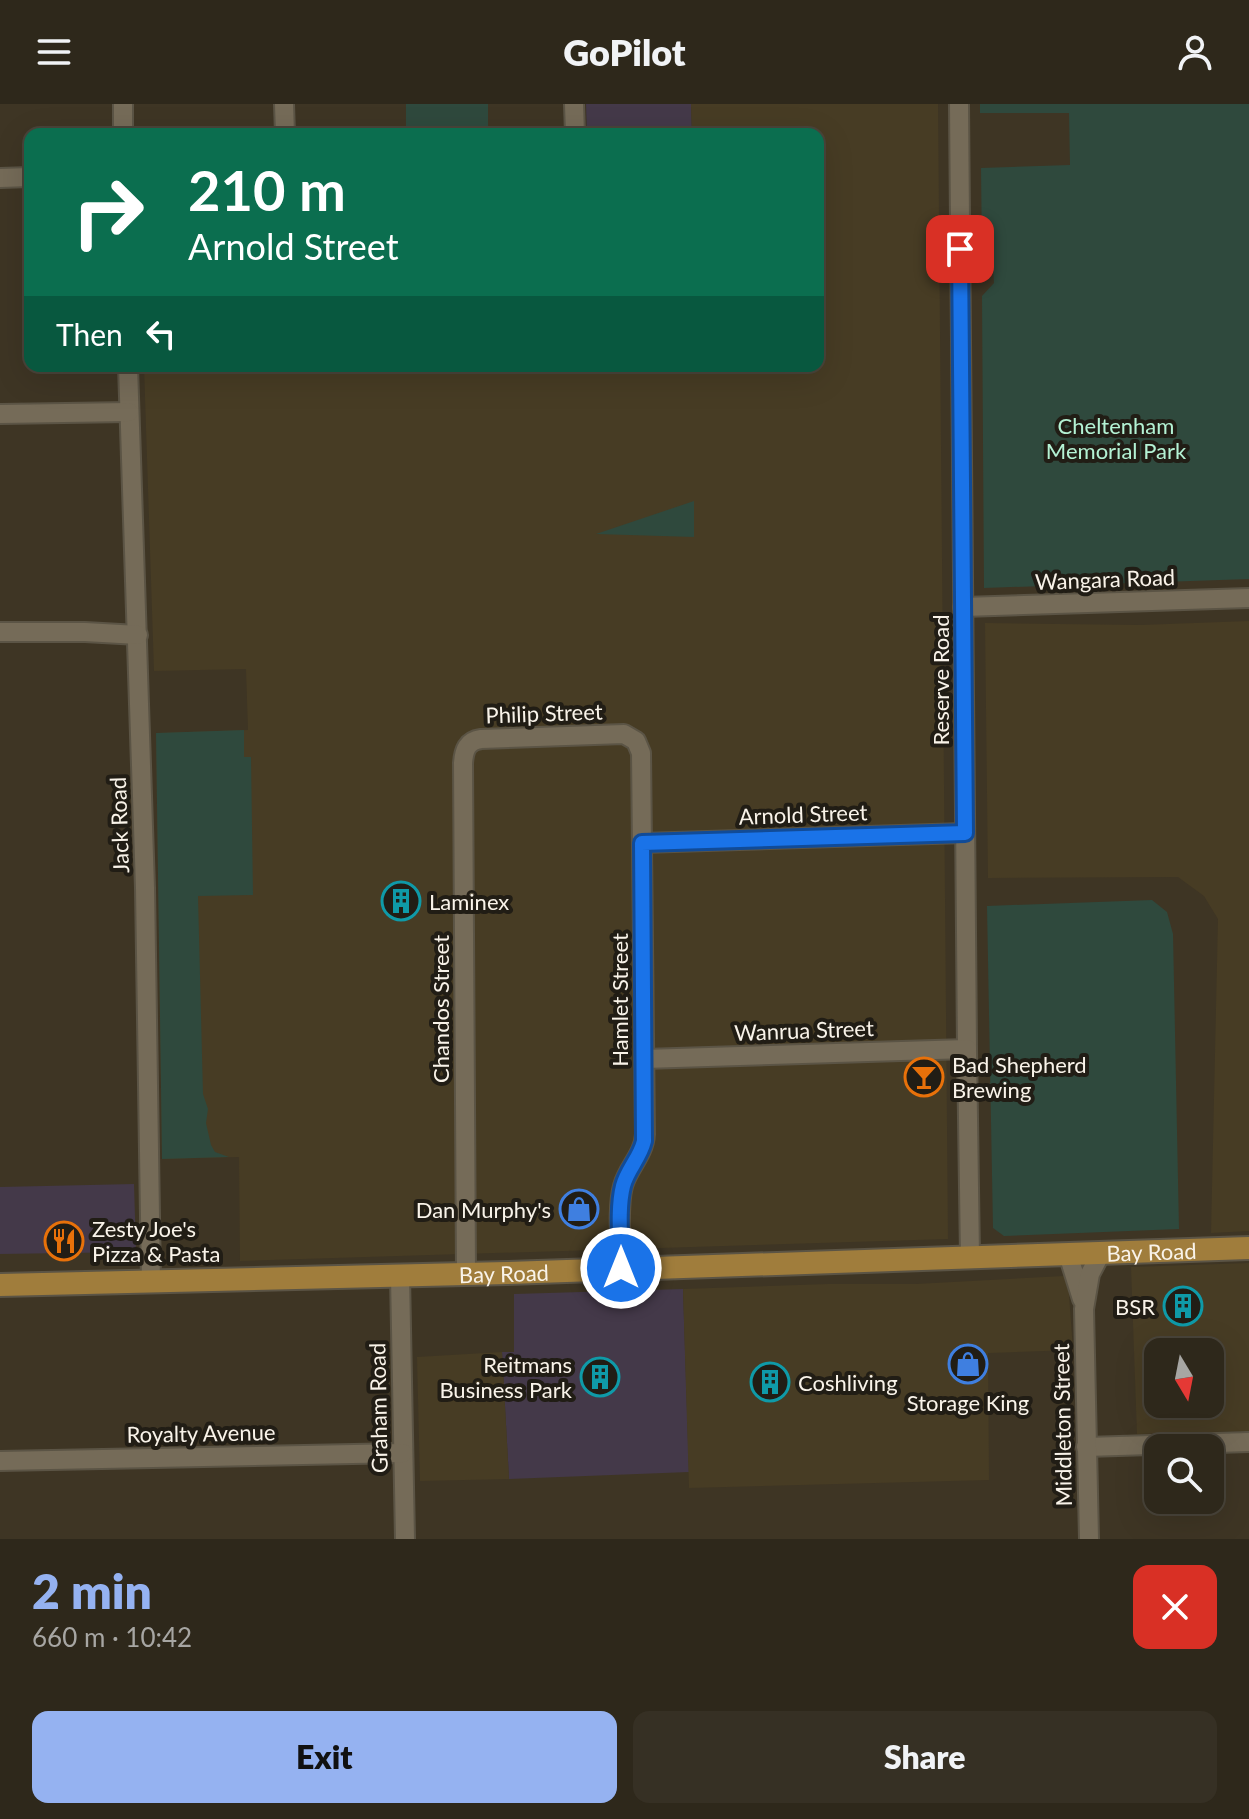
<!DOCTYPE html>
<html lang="en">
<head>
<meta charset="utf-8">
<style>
	:root { --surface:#2e281b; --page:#363024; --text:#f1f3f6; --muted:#a7a6a3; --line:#49443a; --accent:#95b2f1 }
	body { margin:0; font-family:Lato,sans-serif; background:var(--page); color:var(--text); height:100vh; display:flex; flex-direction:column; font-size:30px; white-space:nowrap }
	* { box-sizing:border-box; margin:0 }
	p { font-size:26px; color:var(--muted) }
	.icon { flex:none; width:44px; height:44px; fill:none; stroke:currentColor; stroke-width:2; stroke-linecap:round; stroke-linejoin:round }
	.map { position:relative; height:1435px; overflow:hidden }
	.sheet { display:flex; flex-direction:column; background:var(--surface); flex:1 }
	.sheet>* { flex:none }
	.hud { position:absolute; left:24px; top:24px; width:800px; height:244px; border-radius:16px; box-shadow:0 8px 32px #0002,0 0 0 2px var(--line); background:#0b6e4f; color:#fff; overflow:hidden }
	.needle { width:52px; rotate:170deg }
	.controls { position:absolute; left:1144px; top:1234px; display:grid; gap:16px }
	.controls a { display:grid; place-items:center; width:80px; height:80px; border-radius:16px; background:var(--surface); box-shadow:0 8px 32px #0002,0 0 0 2px var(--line); font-size:40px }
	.pin { position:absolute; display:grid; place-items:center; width:68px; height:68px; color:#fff; margin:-34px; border-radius:16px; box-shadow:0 4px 12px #0006 }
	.me { position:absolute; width:88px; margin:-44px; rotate:0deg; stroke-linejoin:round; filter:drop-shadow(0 0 6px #0008) }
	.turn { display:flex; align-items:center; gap:28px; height:168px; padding:0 32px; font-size:36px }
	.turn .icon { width:104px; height:104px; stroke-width:2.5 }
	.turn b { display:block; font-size:56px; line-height:68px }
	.then { display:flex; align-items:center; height:76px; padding:0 32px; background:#0003; gap:16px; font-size:30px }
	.round { display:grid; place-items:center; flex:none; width:84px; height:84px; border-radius:16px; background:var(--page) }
	.headline { display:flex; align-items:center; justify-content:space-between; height:136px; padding:0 32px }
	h1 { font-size:48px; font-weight:800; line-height:60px; color:var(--accent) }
	.cta { display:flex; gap:16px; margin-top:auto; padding:16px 32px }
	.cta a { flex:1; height:92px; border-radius:16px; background:var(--accent); color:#111; font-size:32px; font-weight:800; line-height:92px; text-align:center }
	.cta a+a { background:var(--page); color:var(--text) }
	header { display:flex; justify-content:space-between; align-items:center; height:104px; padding:0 32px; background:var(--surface); font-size:36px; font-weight:800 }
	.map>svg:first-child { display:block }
	.commercial { fill:#443949 }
	.built { fill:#473c24; fill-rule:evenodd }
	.green { fill:#2f493d }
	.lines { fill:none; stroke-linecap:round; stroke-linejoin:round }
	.minor-casing { stroke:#5b5445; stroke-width:22 }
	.major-casing { stroke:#5b5445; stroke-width:26 }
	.minor { stroke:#756b58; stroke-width:18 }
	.major { stroke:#a07d3c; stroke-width:22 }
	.route-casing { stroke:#114b97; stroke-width:20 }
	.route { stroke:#1a73e8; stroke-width:14 }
	.labels { text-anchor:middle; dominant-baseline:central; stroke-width:8; stroke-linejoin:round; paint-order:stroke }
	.park-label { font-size:22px; fill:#b4f2d4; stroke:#211d15 }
	.street-label { font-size:22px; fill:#f9f3e9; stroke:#211d15 }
	.poi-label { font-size:22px; fill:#f9f3e9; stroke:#211d15; text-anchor:start }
</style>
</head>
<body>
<header><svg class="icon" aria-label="menu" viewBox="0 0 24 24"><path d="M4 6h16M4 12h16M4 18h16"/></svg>GoPilot<svg class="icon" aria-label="person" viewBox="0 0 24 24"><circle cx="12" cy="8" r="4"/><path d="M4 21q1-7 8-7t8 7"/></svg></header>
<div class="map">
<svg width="1249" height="1435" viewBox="0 0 1249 1435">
	<rect width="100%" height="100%" fill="#3e3524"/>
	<g class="commercial">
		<polygon points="586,0 691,0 692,30 587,30"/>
		<polygon points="134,1080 136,1148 0,1150 0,1083"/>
		<polygon points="683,1185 689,1368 509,1375 502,1248 514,1248 514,1190"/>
	</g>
	<g class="built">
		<polygon points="691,0 938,0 948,1135 240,1157 239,1053 162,1055 156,629 248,626 246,565 154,567 144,262 818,262 818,30 692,30"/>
		<polygon points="1249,517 1249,1127 1211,1129 1218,815 1204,792 1178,773 988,774 985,519 1141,521"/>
		<path d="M1249 1159V1327L1137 1330 1131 1163ZM1210 1248V1300H1158V1248Z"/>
		<polygon points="1064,1172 1068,1177 1073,1246 988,1249 989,1376 689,1384 683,1185 828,1180 916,1180"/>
		<polygon points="502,1248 509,1375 420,1377 417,1253"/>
	</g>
	<g class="green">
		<rect x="406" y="0" width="82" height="30"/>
		<polygon points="980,0 1249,0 1249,475 984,484 982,192 994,179 993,163 982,150 981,64 1070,61 1069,9 980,9"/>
		<polygon points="694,397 694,433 596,430"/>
		<polygon points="244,626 244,653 251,653 253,791 198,792 203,990 208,1005 206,1019 211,1041 215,1048 229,1053 162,1055 156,629"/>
		<polygon points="1152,796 1167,808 1173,830 1179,1125 1004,1132 993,1124 987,802"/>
	</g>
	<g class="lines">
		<g class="minor-casing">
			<g id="minor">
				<polyline points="123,0 123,30"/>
				<polyline points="284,0 285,30"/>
				<polyline points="574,0 575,30"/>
				<polyline points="959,0 967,945 970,1153"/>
				<polyline points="0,74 30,73"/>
				<polyline points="128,262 145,784 151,1178"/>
				<polyline points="0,310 129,308"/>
				<polyline points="963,503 1249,494"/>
				<polyline points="0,528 85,528 138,531"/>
				<polyline points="642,739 965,729"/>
				<polyline points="644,955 967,945"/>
				<polyline points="1068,1150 1082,1195"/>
				<path d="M466 1169 463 659C464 646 467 637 481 635L624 630 636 637 641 649 645 1030C644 1051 628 1063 623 1082 617 1104 621 1141 621 1164"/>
				<polyline points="400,1172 405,1435"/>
				<polyline points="1086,1343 1249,1338"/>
				<polyline points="0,1357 403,1349"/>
				<polyline points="1089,1435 1084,1205 1090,1170 1101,1149"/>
			</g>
		</g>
		<g class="major-casing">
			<g id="major">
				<path id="s1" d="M0 1181 507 1169 1249 1144"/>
			</g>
		</g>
		<use href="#minor" class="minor"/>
		<use href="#major" class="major"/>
	</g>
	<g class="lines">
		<g class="route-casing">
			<path id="route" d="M621 1164C621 1139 617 1106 623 1082 627 1066 640 1054 644 1037L642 739 965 729 960 145"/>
		</g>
		<use href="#route" class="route"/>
	</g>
	<defs>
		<g id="building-ring" transform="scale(2)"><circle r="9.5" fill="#211d15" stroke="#0f9aa8" stroke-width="1.5"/><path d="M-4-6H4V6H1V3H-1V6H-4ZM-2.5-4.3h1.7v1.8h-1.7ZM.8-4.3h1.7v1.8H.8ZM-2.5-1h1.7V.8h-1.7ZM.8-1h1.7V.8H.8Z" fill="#0f9aa8"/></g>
		<g id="bar-ring" transform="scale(2)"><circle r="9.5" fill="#211d15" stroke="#e8710a" stroke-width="1.5"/><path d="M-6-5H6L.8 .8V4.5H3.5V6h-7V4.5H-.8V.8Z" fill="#e8710a"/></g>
		<g id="shop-ring" transform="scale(2)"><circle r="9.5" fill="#211d15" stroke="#3f7fe0" stroke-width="1.5"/><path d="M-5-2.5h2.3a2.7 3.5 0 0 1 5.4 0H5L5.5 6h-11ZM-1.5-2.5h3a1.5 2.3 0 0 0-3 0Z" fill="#3f7fe0"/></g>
		<g id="restaurant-ring" transform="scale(2)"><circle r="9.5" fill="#211d15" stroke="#e8710a" stroke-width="1.5"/><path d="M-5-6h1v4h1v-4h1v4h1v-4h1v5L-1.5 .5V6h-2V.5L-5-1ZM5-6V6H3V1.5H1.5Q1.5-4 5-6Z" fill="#e8710a"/></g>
	</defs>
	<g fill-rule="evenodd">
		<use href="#building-ring" x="401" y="797"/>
		<use href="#bar-ring" x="924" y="973"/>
		<use href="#shop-ring" x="579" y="1105"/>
		<use href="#restaurant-ring" x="64" y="1137"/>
		<use href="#building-ring" x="1183" y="1202"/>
		<use href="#shop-ring" x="968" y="1260"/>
		<use href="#building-ring" x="600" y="1273"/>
		<use href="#building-ring" x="770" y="1278"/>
	</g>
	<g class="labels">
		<g class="park-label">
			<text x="1116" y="321">Cheltenham<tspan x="1116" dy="25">Memorial Park</tspan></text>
		</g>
		<g class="street-label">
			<text transform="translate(1105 475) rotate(-2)">Wangara Road</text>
			<text transform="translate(940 576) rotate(-90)">Reserve Road</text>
			<text transform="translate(544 609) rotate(-2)">Philip Street</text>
			<text transform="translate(803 710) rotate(-2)">Arnold Street</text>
			<text transform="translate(119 721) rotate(-92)">Jack Road</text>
			<text transform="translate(619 896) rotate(-90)">Hamlet Street</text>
			<text transform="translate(440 905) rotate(-90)">Chandos Street</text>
			<text transform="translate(804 926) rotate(-2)">Wanrua Street</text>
			<text stroke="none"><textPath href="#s1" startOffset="1152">Bay Road</textPath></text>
			<text stroke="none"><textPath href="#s1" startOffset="504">Bay Road</textPath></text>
			<text transform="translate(378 1304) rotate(-91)">Graham Road</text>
			<text transform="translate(1062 1321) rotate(-91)">Middleton Street</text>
			<text transform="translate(201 1329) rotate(-1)">Royalty Avenue</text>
		</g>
		<g class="poi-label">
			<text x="429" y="797">Laminex</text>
			<text x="952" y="960">Bad Shepherd<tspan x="952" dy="25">Brewing</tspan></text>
			<text x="551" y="1105" text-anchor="end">Dan Murphy's</text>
			<text x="92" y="1124">Zesty Joe's<tspan x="92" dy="25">Pizza &amp; Pasta</tspan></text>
			<text x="1155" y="1202" text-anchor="end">BSR</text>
			<text x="572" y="1260" text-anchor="end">Reitmans<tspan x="572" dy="25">Business Park</tspan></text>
			<text x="798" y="1278">Coshliving</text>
			<text x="968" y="1298" text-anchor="middle">Storage King</text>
		</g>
	</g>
</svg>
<div class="controls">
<a><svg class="needle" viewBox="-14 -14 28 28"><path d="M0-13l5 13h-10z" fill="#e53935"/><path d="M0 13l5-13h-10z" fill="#a7a6a3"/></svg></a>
<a><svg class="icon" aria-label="search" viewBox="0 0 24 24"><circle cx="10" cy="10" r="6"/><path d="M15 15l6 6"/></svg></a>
</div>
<div class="pin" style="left:960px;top:145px;background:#d93025"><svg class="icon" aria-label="arrive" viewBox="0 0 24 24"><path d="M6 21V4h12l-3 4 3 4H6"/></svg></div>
<svg class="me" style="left:621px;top:1164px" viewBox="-20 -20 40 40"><circle r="17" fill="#1a73e8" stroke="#fff" stroke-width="3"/><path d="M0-11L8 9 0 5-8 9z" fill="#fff"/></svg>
<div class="hud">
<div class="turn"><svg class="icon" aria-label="right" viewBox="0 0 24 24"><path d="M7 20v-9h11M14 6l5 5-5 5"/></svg><div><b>210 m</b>Arnold Street</div></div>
<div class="then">Then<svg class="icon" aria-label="left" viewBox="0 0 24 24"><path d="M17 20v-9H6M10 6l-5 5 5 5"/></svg></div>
</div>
</div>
<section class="sheet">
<div class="headline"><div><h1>2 min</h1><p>660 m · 10:42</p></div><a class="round" style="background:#d93025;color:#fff"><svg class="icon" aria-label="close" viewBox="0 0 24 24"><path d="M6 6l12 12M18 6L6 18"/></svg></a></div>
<div class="cta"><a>Exit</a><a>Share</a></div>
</section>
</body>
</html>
